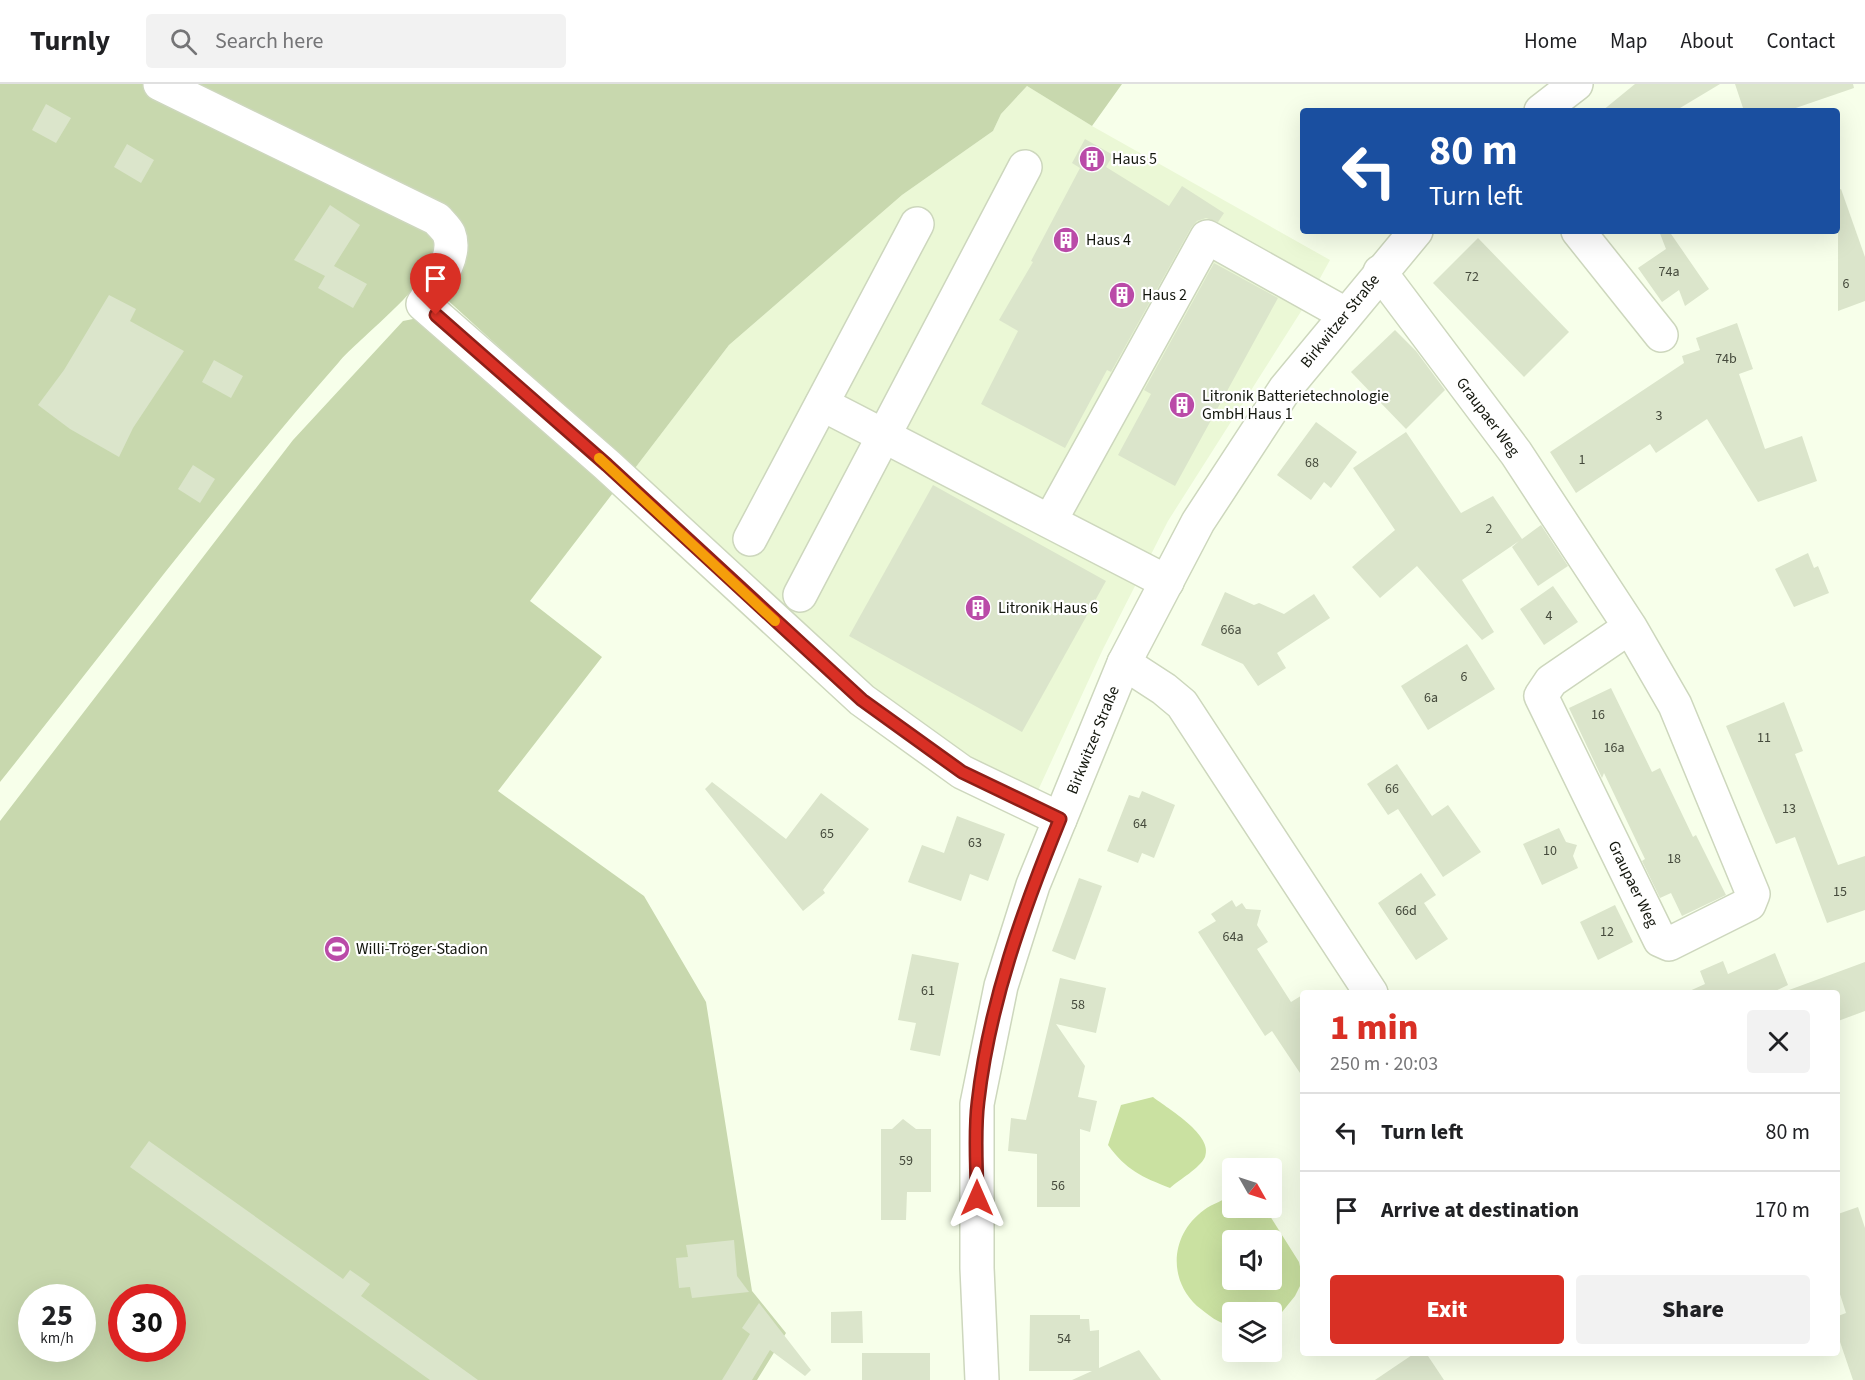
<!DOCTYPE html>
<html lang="en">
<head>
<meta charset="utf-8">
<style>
	:root { --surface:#fff; --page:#f2f2f2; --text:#202124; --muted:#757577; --line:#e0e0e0; --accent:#d93025 }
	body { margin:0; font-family:"Source Sans 3",sans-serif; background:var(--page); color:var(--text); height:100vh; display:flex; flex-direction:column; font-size:22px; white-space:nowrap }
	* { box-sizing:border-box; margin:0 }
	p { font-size:20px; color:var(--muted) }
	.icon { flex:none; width:33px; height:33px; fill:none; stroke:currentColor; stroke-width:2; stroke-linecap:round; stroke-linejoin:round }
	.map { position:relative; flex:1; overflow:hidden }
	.side { position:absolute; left:1300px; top:906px; width:540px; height:366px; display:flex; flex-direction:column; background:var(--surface); border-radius:6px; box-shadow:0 6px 24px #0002 }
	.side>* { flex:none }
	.guide { position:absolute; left:1300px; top:24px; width:540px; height:126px; border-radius:6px; box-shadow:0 6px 24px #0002; background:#1a4fa0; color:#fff; overflow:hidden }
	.needle { width:39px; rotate:129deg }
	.fabs { position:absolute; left:1222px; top:1074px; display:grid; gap:12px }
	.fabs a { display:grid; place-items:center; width:60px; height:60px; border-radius:6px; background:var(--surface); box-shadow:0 6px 24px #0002; font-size:30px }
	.speed { position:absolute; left:18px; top:1200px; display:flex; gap:12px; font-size:30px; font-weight:700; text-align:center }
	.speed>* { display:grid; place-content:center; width:78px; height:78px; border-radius:50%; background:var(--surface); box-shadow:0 6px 24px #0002; line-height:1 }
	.speed small { font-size:15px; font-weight:400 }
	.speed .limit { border:9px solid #d22; background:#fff; color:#111 }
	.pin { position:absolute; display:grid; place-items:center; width:51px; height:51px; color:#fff; margin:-62px -26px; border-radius:50% 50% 50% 0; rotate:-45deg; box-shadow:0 0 6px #0007 }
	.pin .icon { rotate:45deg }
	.me { position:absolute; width:66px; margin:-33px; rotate:0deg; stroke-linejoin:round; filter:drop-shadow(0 0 4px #0008) }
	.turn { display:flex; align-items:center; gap:21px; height:126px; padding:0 30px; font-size:27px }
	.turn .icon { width:78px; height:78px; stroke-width:2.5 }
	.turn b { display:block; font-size:42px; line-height:51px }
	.round { display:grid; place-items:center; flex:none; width:63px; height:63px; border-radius:6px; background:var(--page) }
	.summary { display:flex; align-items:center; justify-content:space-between; height:102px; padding:0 30px }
	h1 { font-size:36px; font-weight:800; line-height:45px; color:var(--accent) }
	.cta { display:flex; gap:12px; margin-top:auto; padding:12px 30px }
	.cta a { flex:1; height:69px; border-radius:6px; background:var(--accent); color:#fff; font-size:24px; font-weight:800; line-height:69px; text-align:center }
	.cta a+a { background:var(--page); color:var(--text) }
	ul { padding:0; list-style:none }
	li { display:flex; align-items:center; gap:18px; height:78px; padding:0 30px; border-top:2px solid var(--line) }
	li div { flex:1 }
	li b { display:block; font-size:22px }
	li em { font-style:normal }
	header { display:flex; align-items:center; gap:36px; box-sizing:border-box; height:84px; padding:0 30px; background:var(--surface); border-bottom:2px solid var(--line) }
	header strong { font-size:28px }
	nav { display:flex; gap:33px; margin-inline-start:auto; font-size:21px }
	.search { width:420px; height:54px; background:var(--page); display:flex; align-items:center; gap:15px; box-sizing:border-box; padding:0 21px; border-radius:6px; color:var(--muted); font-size:22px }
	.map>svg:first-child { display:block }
	.built { fill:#ebf8d6 }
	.green { fill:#c8d8ae; fill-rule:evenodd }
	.water { fill:#cae1a1; fill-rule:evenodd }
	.building { fill:#dbe5cb }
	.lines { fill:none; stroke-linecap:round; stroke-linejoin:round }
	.minor-casing { stroke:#cdd7bd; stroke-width:36 }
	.minor { stroke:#fff; stroke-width:33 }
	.route-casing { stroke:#8d1f18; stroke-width:15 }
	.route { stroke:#d93025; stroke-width:10 }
	.slow { stroke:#f59e0b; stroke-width:10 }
	.labels { text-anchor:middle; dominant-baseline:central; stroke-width:4.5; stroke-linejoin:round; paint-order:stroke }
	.number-label { font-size:14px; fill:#454a3c }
	.poi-label { font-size:16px; fill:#13160d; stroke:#fff; text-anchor:start }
	.street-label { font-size:16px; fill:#13160d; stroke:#fff }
</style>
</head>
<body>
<header>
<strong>Turnly</strong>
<div class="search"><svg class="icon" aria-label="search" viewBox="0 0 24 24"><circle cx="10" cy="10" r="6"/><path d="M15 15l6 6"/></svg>Search here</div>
<nav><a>Home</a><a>Map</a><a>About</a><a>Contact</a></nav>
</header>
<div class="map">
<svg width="1865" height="1296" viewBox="0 0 1865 1296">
	<rect width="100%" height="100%" fill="#f7ffea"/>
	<polygon class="built" points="1027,2 1092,42 1330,176 1307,218 1168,437 1103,565 1035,713 968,679 871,612 629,392 729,261 902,111 993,47 1001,30"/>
	<g class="green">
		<path d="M0 0H1122L1092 42 1027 2 1001 30 993 47 902 111 729 261 629 392 564 322 443 212 460 165 431 149C433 153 435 158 436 162 440 193 360 253 339 278 220 413 112 558 0 698Z"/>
		<path d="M418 234 616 405 530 517 602 573 498 707 644 812 706 918 752 1207 786 1249 757 1296H0V737L293 356 403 237ZM32 1214H82V1264H32ZM122 1214H172V1264H122Z"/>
	</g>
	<g class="water">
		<path d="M1153 1013C1168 1025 1214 1051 1205 1073 1200 1084 1179 1096 1170 1104 1142 1093 1126 1086 1108 1061L1121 1021Z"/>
		<path d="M1233 1111V1124H1265L1299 1178 1303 1196 1295 1212 1278 1233 1272 1235V1228H1233V1242C1220 1241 1207 1230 1197 1222 1167 1194 1171 1150 1204 1126 1212 1120 1224 1116 1233 1111ZM1233 1156H1272V1196H1233Z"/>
	</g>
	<g class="building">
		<polygon points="1635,0 1720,0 1675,27 1602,27"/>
		<polygon points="1735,0 1853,0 1854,4 1787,27 1744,27"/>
		<polygon points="46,20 71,34 56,59 32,46"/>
		<polygon points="1085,55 1113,71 1106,83 1169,122 1182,102 1224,129 1218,138 1206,134 1197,137 1191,144 1111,288 1107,286 1065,364 981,320 1018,247 999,236 1033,178 1031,177 1080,84 1072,79"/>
		<polygon points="127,60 154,76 141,99 114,83"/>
		<polygon points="1841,105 1865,173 1865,217 1838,227 1838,106"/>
		<polygon points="330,121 360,141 334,182 367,200 353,224 318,204 325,192 294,176"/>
		<polygon points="1659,147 1669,147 1709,205 1685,222 1679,206 1662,218 1638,184 1666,165"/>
		<polygon points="1478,154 1569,248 1524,293 1433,199"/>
		<polygon points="1214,179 1278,214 1175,402 1118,371 1151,310 1144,306"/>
		<polygon points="109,211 136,225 130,237 184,267 133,344 119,373 70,345 38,321 64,286"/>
		<polygon points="1737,239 1753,285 1739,290 1765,365 1802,352 1817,397 1758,418 1707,335 1656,369 1650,360 1576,409 1550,368 1684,279 1682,272 1700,266 1696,254"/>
		<polygon points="1395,246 1416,267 1445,306 1406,345 1351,288"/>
		<polygon points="214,276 243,292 231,314 202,298"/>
		<polygon points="1316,338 1357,368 1331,404 1324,398 1311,416 1277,391"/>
		<polygon points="1406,348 1461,429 1493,412 1522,455 1541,441 1568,482 1538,502 1512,463 1519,457 1462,496 1494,548 1482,556 1417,482 1380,514 1352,483 1395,446 1353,384"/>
		<polygon points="193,381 215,395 200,419 178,405"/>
		<polygon points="933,401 1106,497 1022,648 849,552"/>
		<polygon points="1808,469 1814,484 1818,482 1829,509 1794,523 1775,485"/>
		<polygon points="1553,502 1578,538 1544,561 1520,525"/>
		<polygon points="1225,508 1254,521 1259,519 1284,530 1314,510 1330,534 1277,569 1286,584 1258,602 1243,580 1201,561"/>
		<polygon points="1467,560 1495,605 1428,646 1401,602"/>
		<polygon points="1611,604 1652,688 1660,684 1693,753 1696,751 1726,811 1682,832 1671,809 1660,814 1642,777 1645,775 1604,689 1602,694 1569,624"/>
		<polygon points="1784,618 1803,667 1795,670 1838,781 1865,772 1865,826 1827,839 1795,753 1776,760 1726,642"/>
		<polygon points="1397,680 1432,732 1448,721 1481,768 1443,793 1398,725 1388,731 1367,700"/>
		<polygon points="712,698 786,755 821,709 869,745 823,806 825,809 803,827 705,705"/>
		<polygon points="1142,707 1175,721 1154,774 1142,769 1138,779 1107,767 1129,711 1139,714"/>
		<polygon points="957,732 1005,750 988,797 970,790 961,817 908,798 922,761 944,769"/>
		<polygon points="1559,744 1566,758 1577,761 1573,772 1578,784 1542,801 1523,760"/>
		<polygon points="1421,789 1436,811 1424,819 1448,855 1416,876 1378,819"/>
		<polygon points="1079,794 1102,802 1075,876 1052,867"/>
		<polygon points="1232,816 1236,823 1242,819 1246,825 1261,826 1257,841 1268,858 1257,865 1291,918 1304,910 1304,995 1272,947 1265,952 1198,848 1216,837 1211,830"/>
		<polygon points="1615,821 1633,858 1598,876 1580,838"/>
		<polygon points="1775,869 1788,901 1771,909 1685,909 1705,900 1700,887 1723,877 1728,890"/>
		<polygon points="912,870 959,879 940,972 910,966 916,939 898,936"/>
		<polygon points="1865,878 1865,927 1838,937 1838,909 1790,909 1789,906"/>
		<polygon points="1060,894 1106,904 1096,949 1056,940 1085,982 1078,1013 1097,1017 1090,1048 1080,1045 1080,1123 1037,1123 1037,1070 1008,1067 1011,1034 1026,1036"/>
		<polygon points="903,1035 916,1045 931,1045 931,1108 907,1108 906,1136 881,1136 881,1045 892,1045"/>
		<polygon points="149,1057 343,1195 350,1186 370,1200 361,1212 478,1296 430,1296 130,1083"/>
		<polygon points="1858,1123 1865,1144 1865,1296 1853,1296 1838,1252 1838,1232 1846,1229 1838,1204 1838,1130"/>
		<polygon points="734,1156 737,1192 749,1208 692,1214 690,1203 679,1204 676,1174 688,1173 686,1161"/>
		<polygon points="759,1219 811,1286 805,1292 770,1266 752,1296 722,1296 750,1250 742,1244"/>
		<polygon points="862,1227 863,1259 831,1259 831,1228"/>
		<polygon points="1030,1231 1080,1231 1080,1235 1089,1235 1090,1247 1099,1246 1099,1284 1139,1266 1161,1296 1072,1296 1092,1287 1029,1287"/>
		<rect x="862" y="1269" width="68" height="27"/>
		<polygon points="1415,1269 1426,1269 1444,1296 1375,1296"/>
	</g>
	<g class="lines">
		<g class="minor-casing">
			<g id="minor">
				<path d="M160 0 437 135C440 139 447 145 449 150 458 173 435 202 423 220L607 381 862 616 962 688 1060 735"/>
				<polyline points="1541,27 1576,0"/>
				<polyline points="1578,147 1661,251"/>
				<polyline points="1380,188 1516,369 1630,543 1675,621 1753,810 1749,820 1669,860 1660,856 1541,612 1551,597 1630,543"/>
				<polyline points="822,320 1167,498"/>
				<polyline points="1050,437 1207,153 1345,230"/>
				<polyline points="750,455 917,140"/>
				<polyline points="800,511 1025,83"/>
				<polyline points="1124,579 1164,605 1182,620 1371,909"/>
				<polyline points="982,1296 977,1184 977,1020 1001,902 1033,801 1124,579 1198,438 1285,305 1416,147"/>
			</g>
		</g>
		<use href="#minor" class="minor"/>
	</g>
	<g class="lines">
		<g class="route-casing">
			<path id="route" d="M436 231 607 381 862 616 962 688 1060 735C1023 826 989 920 978 1018 974 1049 977 1082 977 1114"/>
		</g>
		<use href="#route" class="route"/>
		<polyline class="slow" points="599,374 775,537"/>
	</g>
	<defs>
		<g id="building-disc" transform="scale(1.35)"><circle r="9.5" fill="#ba4ba8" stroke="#fff"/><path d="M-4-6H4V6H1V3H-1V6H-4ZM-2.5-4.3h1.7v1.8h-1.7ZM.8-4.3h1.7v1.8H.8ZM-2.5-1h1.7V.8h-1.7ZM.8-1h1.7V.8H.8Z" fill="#fff"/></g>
		<g id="stadium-disc" transform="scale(1.35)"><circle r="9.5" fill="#ba4ba8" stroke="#fff"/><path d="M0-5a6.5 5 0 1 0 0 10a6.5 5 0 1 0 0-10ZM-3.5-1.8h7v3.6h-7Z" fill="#fff"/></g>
	</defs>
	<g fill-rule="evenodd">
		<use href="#building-disc" x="1092" y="75"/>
		<use href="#building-disc" x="1066" y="156"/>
		<use href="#building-disc" x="1122" y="211"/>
		<use href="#building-disc" x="1182" y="321"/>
		<use href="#building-disc" x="978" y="524"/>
		<use href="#stadium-disc" x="337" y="865"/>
	</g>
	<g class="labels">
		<g class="number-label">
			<text x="1669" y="188">74a</text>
			<text x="1472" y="193">72</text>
			<text x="1846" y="200">6</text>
			<text x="1726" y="275">74b</text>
			<text x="1659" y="332">3</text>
			<text x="1582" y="376">1</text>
			<text x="1312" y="379">68</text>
			<text x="1489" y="445">2</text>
			<text x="1549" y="532">4</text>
			<text x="1231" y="546">66a</text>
			<text x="1464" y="593">6</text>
			<text x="1431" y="614">6a</text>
			<text x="1598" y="631">16</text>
			<text x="1764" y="654">11</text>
			<text x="1614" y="664">16a</text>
			<text x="1392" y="705">66</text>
			<text x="1789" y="725">13</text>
			<text x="1140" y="740">64</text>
			<text x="827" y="750">65</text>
			<text x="975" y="759">63</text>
			<text x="1550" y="767">10</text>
			<text x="1674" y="775">18</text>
			<text x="1840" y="808">15</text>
			<text x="1406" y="827">66d</text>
			<text x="1607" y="848">12</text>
			<text x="1233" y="853">64a</text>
			<text x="928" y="907">61</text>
			<text x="1078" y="921">58</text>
			<text x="906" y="1077">59</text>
			<text x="1058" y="1102">56</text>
			<text x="1064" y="1255">54</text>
		</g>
		<g class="poi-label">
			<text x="1112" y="75">Haus 5</text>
			<text x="1086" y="156">Haus 4</text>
			<text x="1142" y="211">Haus 2</text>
			<text x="1202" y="312">Litronik Batterietechnologie<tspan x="1202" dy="18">GmbH Haus 1</tspan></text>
			<text x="998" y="524">Litronik Haus 6</text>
			<text x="356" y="865">Willi-Tröger-Stadion</text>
		</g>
		<g class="street-label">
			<text transform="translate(1340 237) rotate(-51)">Birkwitzer Straße</text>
			<text transform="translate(1488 333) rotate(53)">Graupaer Weg</text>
			<text transform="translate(1093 656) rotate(-68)">Birkwitzer Straße</text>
			<text transform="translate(1633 800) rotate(64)">Graupaer Weg</text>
		</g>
	</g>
</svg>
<div class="fabs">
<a><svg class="needle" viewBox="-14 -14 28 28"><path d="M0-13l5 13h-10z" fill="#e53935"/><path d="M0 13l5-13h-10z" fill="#757577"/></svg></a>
<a><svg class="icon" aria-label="sound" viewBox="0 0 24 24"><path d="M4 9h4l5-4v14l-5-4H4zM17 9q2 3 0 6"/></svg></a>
<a><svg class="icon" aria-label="layers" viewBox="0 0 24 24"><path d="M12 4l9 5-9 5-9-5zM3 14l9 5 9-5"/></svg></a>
</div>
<div class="speed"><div>25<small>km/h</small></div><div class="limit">30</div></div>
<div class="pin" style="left:436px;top:231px;background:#d93025"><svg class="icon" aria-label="arrive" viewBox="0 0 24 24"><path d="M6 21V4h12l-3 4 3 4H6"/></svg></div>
<svg class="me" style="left:977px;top:1114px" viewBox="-20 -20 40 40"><path d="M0-17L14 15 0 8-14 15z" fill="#d93025" stroke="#fff" stroke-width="4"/></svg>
<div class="guide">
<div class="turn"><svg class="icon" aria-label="left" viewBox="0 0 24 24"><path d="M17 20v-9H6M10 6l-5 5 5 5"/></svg><div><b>80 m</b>Turn left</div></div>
</div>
<section class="side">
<div class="summary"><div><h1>1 min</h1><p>250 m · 20:03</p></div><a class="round"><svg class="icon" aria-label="close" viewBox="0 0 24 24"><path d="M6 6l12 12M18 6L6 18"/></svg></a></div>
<ul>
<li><svg class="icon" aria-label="left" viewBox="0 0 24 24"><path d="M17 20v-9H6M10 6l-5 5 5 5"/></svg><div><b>Turn left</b></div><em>80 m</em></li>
<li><svg class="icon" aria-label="arrive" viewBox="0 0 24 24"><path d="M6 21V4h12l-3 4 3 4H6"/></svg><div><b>Arrive at destination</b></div><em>170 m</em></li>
</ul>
<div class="cta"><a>Exit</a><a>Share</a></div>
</section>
</div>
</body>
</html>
